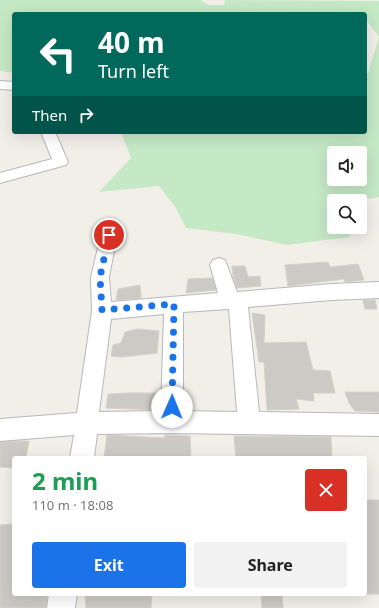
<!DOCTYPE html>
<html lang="en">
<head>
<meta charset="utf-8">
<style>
	:root { --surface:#fff; --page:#f2f2f2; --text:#222; --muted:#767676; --accent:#1a73e8 }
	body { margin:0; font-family:"Noto Sans",sans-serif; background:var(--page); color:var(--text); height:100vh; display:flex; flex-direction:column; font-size:15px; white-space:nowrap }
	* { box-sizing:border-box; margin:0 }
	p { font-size:13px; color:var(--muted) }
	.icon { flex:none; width:22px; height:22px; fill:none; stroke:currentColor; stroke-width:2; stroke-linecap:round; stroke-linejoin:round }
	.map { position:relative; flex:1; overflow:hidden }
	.drawer { position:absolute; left:12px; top:456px; width:355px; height:140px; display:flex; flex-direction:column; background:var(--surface); border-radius:4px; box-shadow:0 4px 16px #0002 }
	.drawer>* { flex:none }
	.guide { position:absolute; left:12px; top:12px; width:355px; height:122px; border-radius:4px; box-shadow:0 4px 16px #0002; background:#00695c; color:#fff; overflow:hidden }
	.fabs { position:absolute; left:327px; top:146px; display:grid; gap:8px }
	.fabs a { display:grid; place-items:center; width:40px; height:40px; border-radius:4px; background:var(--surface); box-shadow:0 4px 16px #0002; font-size:20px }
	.pin { position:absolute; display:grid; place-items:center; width:34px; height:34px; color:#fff; margin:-17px; border:2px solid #fff; border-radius:50%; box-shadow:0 1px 4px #0007 }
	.me { position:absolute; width:44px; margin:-22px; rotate:1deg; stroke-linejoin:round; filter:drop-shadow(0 0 3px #0008) }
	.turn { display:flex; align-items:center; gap:14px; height:84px; padding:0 20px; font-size:18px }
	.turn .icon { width:52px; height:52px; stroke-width:2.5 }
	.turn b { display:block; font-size:28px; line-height:34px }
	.then { display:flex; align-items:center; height:38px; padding:0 20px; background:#0003; gap:8px; font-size:15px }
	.round { display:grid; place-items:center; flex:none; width:42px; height:42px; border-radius:4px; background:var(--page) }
	.overview { display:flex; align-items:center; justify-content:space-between; height:68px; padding:0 20px }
	h1 { font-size:24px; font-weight:700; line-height:30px; color:#1e9e55 }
	.action { display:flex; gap:8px; margin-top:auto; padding:8px 20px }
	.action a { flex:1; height:46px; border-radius:4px; background:var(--accent); color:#fff; font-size:16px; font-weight:700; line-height:46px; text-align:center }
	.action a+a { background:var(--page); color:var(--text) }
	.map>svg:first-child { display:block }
	.green { fill:#c5e8c5; fill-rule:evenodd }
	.building { fill:#cccac5; stroke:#d6d1c6 }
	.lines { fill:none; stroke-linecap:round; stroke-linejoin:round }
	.minor-casing { stroke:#b5b8bc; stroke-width:2 }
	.minor { fill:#fff; fill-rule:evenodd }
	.route { stroke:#1a73e8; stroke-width:7; stroke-dasharray:0 12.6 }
</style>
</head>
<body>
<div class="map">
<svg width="379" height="608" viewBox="0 0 379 608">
	<rect width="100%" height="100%" fill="#f1efe8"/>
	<path class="green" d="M0 0H200L209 5H224L225 0 379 1V197L361 200 360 204V201H334V227H353L349 237 287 245 237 234 186 228 176 208 159 186 99 192 131 158 121 132H365V73H368L379 37 365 18V14H14V73L0 71ZM334 153H360V179H334Z"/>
	<g class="building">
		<polygon points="328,262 330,267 358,264 364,280 345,282 344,279 288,286 285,265"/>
		<polygon points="232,266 245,266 248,277 260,276 261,286 237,288 233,276"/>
		<polygon points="212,278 216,290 186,293 188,279"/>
		<polygon points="140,285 141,298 116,300 118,289"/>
		<polygon points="363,300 375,300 377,309 365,309"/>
		<polygon points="252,313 265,315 264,343 306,342 313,370 330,371 335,393 313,393 314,401 296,399 299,409 267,410 264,362 259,362"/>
		<polygon points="137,329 159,331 157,353 122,357 111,356 113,345 121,343 125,332"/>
		<polygon points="345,392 379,392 379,412 355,411 349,403"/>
		<polygon points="131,393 160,393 160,410 106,408 108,394"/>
		<polygon points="107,435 164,438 165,435 190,436 191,458 104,458"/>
		<polygon points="234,436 331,437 332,457 236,458"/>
		<polygon points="23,441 29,441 26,458 14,458 14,468 0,467 0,442"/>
		<rect x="365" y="500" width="14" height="94"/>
		<polygon points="14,524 14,594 47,594 46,608 0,608 0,525"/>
		<polygon points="85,594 152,594 151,608 86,608"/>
		<polygon points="261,594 282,594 283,608 262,608"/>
	</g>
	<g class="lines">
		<g class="minor-casing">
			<g id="minor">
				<polygon points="0,81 14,82 14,90 0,89"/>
				<polygon points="41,132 55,132 68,162 66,165 0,183 0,173 52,159"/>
				<path d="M109 229 115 230 117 235 109 277 111 302 218 293 210 265 213 260 219 258 225 260 237 292 332 284 379 282V298L332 300 248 307 259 412 379 414V436L172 433 97 434 94 458H70L74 435 0 441V419L77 413 92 311 91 277 101 235 103 230ZM229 309 237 412 183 411V312ZM164 314 161 411 99 412 111 319Z"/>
				<polygon points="49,594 77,594 75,608 47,608"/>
			</g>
		</g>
		<use href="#minor" class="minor"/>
	</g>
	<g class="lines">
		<polyline class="route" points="109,235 100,277 102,310 174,304 172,407"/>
	</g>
</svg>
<div class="fabs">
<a><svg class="icon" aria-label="sound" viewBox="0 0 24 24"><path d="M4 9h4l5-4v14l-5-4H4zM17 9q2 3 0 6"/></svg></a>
<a><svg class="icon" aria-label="search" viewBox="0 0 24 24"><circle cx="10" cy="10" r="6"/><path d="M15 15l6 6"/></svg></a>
</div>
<div class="pin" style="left:109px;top:235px;background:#d93025"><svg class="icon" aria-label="arrive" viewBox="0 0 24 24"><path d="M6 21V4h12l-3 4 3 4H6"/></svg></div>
<svg class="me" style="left:172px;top:407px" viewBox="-20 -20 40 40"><circle r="19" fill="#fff"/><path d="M0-13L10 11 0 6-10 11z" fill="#1a73e8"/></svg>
<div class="guide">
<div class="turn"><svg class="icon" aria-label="left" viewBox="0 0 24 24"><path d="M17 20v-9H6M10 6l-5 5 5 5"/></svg><div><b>40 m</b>Turn left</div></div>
<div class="then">Then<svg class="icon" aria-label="right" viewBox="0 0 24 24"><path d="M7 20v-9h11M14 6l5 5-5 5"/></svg></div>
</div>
<section class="drawer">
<div class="overview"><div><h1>2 min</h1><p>110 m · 18:08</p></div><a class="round" style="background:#d93025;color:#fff"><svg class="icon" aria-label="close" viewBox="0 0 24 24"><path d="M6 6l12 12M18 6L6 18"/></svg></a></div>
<div class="action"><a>Exit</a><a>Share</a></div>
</section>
</div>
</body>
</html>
